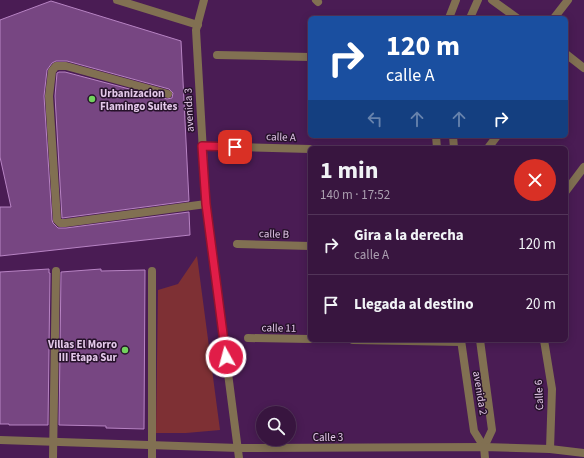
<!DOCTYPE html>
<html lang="es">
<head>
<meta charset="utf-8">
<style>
	:root { --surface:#38153f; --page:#43224a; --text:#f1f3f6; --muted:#ab9fb0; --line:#523459 }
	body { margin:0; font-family:"Source Sans 3",sans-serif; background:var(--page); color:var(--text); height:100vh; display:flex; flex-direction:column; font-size:15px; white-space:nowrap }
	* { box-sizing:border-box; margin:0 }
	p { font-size:13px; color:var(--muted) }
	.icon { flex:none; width:22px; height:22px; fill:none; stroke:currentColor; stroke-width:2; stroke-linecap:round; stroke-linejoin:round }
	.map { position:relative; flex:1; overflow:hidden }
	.panel { position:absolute; left:308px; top:146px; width:260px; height:196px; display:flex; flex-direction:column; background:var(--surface); border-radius:6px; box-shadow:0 2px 10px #0003,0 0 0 1px var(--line) }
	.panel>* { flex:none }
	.banner { position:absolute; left:308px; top:16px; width:260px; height:122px; border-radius:6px; box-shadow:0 2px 10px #0003,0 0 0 1px var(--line); background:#1a4fa0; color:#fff; overflow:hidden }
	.tools { position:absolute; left:256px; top:406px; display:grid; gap:8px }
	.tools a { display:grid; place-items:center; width:40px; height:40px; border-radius:50%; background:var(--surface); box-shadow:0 2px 10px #0003,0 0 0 1px var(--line); font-size:20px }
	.pin { position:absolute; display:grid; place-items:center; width:34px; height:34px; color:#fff; margin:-17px; border-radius:8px; box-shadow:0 2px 6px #0006 }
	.me { position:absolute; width:44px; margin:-22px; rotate:353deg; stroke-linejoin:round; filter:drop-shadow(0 0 3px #0008) }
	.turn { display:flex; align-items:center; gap:14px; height:84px; padding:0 12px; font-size:18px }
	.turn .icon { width:52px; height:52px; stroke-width:2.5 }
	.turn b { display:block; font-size:28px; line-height:34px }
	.lanes { display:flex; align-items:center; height:38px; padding:0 12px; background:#0003; justify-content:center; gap:20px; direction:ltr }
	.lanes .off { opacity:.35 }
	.round { display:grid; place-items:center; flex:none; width:42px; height:42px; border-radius:21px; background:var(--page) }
	.headline { display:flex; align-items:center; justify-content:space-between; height:68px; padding:0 12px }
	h1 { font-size:24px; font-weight:700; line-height:30px }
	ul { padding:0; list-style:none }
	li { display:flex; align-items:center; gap:12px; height:60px; padding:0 12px; border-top:1px solid var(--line) }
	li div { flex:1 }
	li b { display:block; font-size:15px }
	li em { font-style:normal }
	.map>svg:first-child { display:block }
	.green { fill:#7e3034 }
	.building { fill:#774682; stroke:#b783c3 }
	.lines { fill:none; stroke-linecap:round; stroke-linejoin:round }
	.minor { stroke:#817052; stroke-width:8 }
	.route-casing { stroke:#92132f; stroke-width:10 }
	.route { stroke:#e11d48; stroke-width:7 }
	.poi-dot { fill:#72d25d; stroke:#26122a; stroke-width:1.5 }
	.labels { text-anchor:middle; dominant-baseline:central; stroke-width:3; stroke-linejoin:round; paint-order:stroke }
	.poi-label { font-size:11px; font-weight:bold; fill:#e3c8e9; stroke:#26122a; text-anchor:start }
	.street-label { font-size:11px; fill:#e3c8e9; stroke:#26122a }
</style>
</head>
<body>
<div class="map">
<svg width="584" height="458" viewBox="0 0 584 458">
	<rect width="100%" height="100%" fill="#4a1c54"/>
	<polygon class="green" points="197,256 220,430 186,433 156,433 158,290 178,284"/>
	<g class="building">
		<polygon points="51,1 181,41 189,201 62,218 55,96 57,73 59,72 65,72 167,99 172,98 173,93 169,89 67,61 56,61 52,63 47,70 44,96 52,220 53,223 58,228 66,228 189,212 190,235 0,256 0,207 11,207 0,157 0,20"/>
		<polygon points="49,269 49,273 50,273 48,425 9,425 9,424 0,424 0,272"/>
		<polygon points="101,269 101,271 145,270 144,429 106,428 106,426 59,425 61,272"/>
	</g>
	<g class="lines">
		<g class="minor">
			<polyline points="117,0 198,25"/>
			<polyline points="204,0 196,30 206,204 239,458"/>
			<polyline points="316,0 318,2"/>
			<polyline points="492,0 517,18"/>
			<polyline points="449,18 456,0"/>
			<polyline points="470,18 478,0"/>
			<polyline points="554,18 568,0"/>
			<polyline points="566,54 584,68"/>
			<polyline points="217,55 310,57"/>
			<polyline points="168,94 66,66 56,66 52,71 49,96 57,220 60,223 65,223 206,204"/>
			<polyline points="436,136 437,148"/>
			<polyline points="453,136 454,148"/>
			<polyline points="202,146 310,149"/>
			<polyline points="488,148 497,136"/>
			<polyline points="566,191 584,167"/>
			<polyline points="237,244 310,246"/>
			<polyline points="248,338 310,339"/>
			<polyline points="353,340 461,342"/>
			<polyline points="461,340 474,431 484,447"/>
			<polyline points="480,340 492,430 484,447 485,458"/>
			<polyline points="544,340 552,389 550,449"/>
			<polyline points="0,440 238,448 484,447 550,449 584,453"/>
			<polyline points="53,458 56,271"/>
			<polyline points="152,458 152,271"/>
		</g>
	</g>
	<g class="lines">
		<g class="route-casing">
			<polyline id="route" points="226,357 206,204 202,146 235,147"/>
		</g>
		<use href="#route" class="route"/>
	</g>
	<g class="poi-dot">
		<circle cx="92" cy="99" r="4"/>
		<circle cx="125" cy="350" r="4"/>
	</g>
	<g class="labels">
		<g class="poi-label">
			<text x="100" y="93">Urbanizacion<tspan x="100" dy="13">Flamingo Suites</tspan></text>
			<text x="117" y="344" text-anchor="end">Villas El Morro<tspan x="117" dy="13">III Etapa Sur</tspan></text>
		</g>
		<g class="street-label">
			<text transform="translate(189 110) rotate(-93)">avenida 3</text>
			<text transform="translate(281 137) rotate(2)">calle A</text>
			<text transform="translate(274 234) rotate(2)">calle B</text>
			<text transform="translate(279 328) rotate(1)">calle 11</text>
			<text transform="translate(480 393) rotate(81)">avenida 2</text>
			<text transform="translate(539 395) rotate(-93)">Calle 6</text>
			<text x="328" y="437">Calle 3</text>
		</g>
	</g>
</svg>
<div class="tools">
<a><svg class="icon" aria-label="search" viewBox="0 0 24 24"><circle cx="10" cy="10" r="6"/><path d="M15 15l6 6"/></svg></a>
</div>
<div class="pin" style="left:235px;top:147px;background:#d93025"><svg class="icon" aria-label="arrive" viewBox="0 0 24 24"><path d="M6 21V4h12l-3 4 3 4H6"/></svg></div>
<svg class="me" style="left:226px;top:357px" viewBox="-20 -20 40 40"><circle r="17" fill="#e11d48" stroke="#fff" stroke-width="3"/><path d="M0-11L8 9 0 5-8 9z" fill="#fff"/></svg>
<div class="banner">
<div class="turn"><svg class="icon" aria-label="right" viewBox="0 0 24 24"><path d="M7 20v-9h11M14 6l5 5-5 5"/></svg><div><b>120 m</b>calle A</div></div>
<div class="lanes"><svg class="icon off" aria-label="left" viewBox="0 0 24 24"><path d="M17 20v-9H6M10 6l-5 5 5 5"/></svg><svg class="icon off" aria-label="ahead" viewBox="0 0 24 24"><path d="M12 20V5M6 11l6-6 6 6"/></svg><svg class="icon off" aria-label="ahead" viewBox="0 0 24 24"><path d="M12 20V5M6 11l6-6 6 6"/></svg><svg class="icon" aria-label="right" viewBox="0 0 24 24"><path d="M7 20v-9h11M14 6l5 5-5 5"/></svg></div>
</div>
<section class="panel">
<div class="headline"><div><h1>1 min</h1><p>140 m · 17:52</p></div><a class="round" style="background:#d93025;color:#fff"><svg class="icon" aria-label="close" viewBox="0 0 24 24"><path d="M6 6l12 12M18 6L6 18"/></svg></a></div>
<ul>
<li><svg class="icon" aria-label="right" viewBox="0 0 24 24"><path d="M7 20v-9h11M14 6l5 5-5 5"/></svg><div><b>Gira a la derecha</b><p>calle A</p></div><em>120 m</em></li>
<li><svg class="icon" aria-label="arrive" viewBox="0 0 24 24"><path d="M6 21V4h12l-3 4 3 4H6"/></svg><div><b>Llegada al destino</b></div><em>20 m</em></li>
</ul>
</section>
</div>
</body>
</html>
